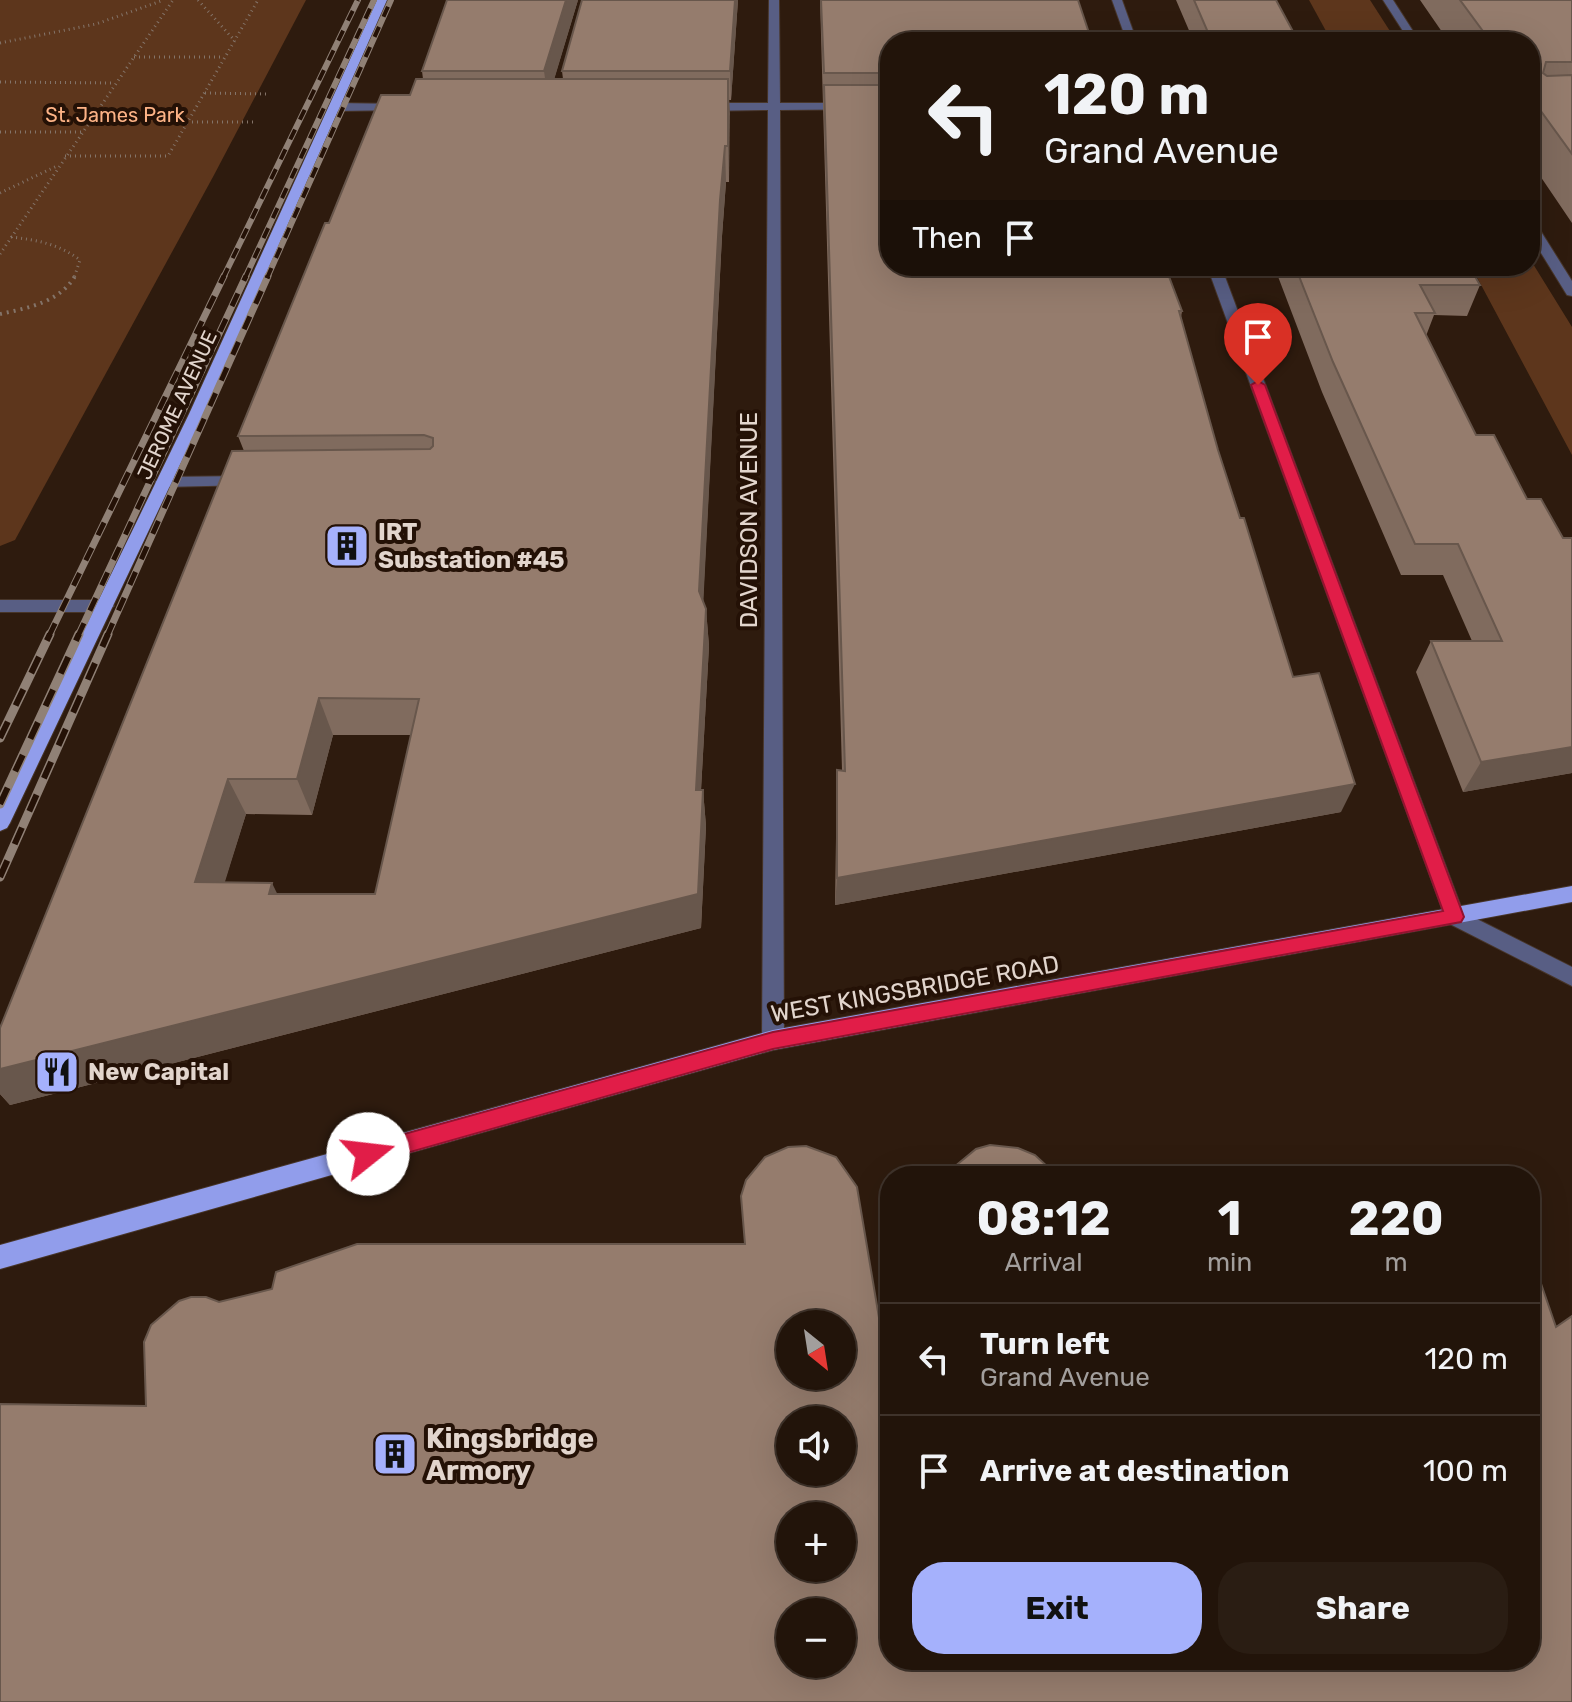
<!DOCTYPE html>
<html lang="en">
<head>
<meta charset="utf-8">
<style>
	:root { --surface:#22140a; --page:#2a1d13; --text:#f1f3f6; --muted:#a29e9c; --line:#3f332b; --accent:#a5b1fc }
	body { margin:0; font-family:Rubik,sans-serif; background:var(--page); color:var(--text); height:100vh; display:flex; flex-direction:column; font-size:30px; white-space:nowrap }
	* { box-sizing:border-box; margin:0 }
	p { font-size:26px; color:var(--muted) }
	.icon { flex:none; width:44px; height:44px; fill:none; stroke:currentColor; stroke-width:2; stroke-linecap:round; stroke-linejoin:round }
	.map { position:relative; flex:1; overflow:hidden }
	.side { position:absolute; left:880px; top:1166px; width:660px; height:504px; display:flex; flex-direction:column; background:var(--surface); border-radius:32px; box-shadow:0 8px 32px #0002,0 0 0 2px var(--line) }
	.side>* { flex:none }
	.guide { position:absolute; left:880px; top:32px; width:660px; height:244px; border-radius:32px; box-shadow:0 8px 32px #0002,0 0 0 2px var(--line); background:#22140a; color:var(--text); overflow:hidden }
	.needle { width:52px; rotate:150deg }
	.tools { position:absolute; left:776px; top:1310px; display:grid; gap:16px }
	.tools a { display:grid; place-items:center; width:80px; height:80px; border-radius:50%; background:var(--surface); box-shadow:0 8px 32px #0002,0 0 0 2px var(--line); font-size:40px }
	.pin { position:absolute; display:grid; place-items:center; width:68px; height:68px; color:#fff; margin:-82px -34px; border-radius:50% 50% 50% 0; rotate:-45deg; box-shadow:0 0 8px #0007 }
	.pin .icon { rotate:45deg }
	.me { position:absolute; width:88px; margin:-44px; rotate:74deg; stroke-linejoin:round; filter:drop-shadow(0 0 6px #0008) }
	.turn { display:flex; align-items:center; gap:28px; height:168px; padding:0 32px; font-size:36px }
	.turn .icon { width:104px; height:104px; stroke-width:2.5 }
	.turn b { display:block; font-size:56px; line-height:68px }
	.then { display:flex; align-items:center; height:76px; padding:0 32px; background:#0003; gap:16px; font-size:30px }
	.eta { display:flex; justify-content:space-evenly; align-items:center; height:136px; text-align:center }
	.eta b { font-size:48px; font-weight:700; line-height:56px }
	.primary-button { display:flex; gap:16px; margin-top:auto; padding:16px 32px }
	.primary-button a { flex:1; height:92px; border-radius:32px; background:var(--accent); color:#111; font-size:32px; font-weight:700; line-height:92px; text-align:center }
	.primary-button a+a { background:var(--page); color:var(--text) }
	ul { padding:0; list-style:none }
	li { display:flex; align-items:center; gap:24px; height:112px; padding:0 32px; border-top:2px solid var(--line) }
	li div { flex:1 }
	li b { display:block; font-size:30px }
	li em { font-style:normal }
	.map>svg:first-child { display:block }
	.green { fill:#5d361c }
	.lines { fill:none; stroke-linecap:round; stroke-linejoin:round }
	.minor-casing { stroke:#473529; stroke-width:2 }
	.major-casing { stroke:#473529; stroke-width:2 }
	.path-far1 { stroke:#847469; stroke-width:3; stroke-dasharray:1 4; stroke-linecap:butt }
	.path { stroke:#847469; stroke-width:4; stroke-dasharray:2 5; stroke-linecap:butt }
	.minor { fill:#585e84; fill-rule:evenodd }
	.major { fill:#919deb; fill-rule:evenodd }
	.rail-far2-casing { stroke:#908176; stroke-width:6 }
	.rail-far1-casing { stroke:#908176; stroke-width:7 }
	.rail-casing { stroke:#908176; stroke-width:9 }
	.rail-far2 { stroke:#241106; stroke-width:4; stroke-dasharray:11; stroke-linecap:butt }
	.rail-far1 { stroke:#241106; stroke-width:5; stroke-dasharray:14; stroke-linecap:butt }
	.rail { stroke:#241106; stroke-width:6; stroke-dasharray:18; stroke-linecap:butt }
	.wall { fill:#806b5e; fill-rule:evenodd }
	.shaded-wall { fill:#68574c }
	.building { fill:#957c6d; stroke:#68574c; stroke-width:2; fill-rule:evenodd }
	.route { fill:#e11d48; stroke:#92132f; stroke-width:2 }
	.labels { text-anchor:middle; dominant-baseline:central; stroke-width:8; stroke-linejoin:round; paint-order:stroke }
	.far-park-label { font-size:20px; fill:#fdb386; stroke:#241106 }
	.far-street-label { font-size:20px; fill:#e2d5cd; stroke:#241106 }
	.street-label { font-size:24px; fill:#e2d5cd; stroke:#241106 }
	.poi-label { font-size:24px; font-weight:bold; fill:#e2d5cd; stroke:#241106; text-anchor:start }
	.near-poi-label { font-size:28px; font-weight:bold; fill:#e2d5cd; stroke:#241106; text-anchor:start }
</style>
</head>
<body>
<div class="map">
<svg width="1572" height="1702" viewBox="0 0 1572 1702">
	<rect width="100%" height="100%" fill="#2e1b0e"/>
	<g class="green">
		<polygon points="0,0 306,0 214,175 15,540 0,546"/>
		<polygon points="1309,0 1370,0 1397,42 1332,42"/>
		<polygon points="1530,259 1572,327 1572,455 1471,266 1530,266"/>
	</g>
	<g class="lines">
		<g class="minor-casing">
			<g id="minor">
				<polygon points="769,0 779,0 780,103 890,103 890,109 780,110 784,1040 781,1047 773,1050 765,1047 762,1040 768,110 705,111 699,107 705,103 768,103"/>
				<polygon points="1112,0 1122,0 1137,42 1127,42"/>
				<polygon points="1383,0 1393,0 1420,42 1410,42"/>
				<polygon points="401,104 407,108 405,110 337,111 331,107 337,103"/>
				<polygon points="1530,221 1535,222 1572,281 1572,296 1567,295 1530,235"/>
				<polygon points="1207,266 1221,266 1463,912 1572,967 1572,986 1448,923 1445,917"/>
				<polygon points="245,476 251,477 251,485 163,487 155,482 163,477"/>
				<polygon points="0,600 105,600 114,606 105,612 0,612"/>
			</g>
		</g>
		<g class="major-casing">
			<g id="major">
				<polygon points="377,0 387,0 204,414 10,823 7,828 0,831 0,803 189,414"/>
				<polygon points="1572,886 1572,902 773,1050 0,1269 0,1245 773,1030"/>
			</g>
		</g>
		<g class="path-far1">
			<polyline points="198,0 235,41"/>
			<polyline points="0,43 96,24 164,0"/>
			<polyline points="134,57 224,57"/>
			<polyline points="0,82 115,83"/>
			<polyline points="205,93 268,94"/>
			<polyline points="187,122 254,122"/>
			<polyline points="0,132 81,132"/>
			<polyline points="65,156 168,156 258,0"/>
			<polyline points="0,193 57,166"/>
			<path d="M11 237C37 240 59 244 80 260L74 278"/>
			<polyline points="0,254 173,0"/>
		</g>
		<path class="path" d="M0 314C28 308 60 302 75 276"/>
		<use href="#minor" class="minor"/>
		<use href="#major" class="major"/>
		<g class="rail-far2-casing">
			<g id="rail-far2">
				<polyline points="223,278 358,0"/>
				<polyline points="245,278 374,0"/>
				<polyline points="267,278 391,0"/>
			</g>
		</g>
		<g class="rail-far1-casing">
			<g id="rail-far1">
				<polyline points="49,636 224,276"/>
				<polyline points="78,636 246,276"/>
				<polyline points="107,636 268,276"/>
			</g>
		</g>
		<g class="rail-casing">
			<g id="rail">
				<polyline points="0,738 50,634"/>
				<polyline points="0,804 79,634"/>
				<polyline points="0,877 108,634"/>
			</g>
		</g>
		<use href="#rail-far2" class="rail-far2"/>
		<use href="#rail-far1" class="rail-far1"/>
		<use href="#rail" class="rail"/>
	</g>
	<g class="wall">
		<path d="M578 0 554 79H563L562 71 582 0H738L731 100H729V182H726L722 236 703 601 706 609 709 646 701 790H703L706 826 701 928 10 1105 0 1094V1028L244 451 238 436 329 223 410 95 423 79 422 71ZM333 735H411L375 894H278L224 883 246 814 312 815Z"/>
		<polygon points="820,0 1078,0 890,42 890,266 1182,311 1181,317 1218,450 1293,677 1341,812 835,905 837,770 842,770"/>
		<polygon points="1176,0 1276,0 1296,37 1331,42 1194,42"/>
		<polygon points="1420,0 1572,0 1572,223 1530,161 1530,42 1449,42"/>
		<polygon points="1274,266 1469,266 1480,285 1467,316 1434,315 1426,336 1572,773 1463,792 1416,672 1431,641 1472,641 1443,575 1401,575 1322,392"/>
	</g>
	<g class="shaded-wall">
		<polygon points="566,0 578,0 548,100 544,71"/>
		<polygon points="735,0 738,0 731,100 730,71"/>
		<polygon points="728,79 730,113 729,182 728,146"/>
		<polygon points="725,146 726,182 722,236 702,628 699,591 720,200"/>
		<polygon points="706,609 709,646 699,826 696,790"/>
		<polygon points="319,698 333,735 312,815 297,779"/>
		<polygon points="1572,747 1572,773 1463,792 1481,762"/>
		<polygon points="228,779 246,814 214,917 195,882"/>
		<polygon points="1355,784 1341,812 835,905 837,878"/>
		<polygon points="703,790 706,826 701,928 10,1105 0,1094 0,1069"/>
		<polygon points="272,883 289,918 269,894"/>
	</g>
	<g class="building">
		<polygon points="447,0 566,0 544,71 422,71"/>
		<polygon points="582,0 735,0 730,71 562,71"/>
		<polygon points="821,0 1078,0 1092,42 890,42 890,73 824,73"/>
		<polygon points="1194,0 1276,0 1296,37 1328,37 1331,42 1207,42 1206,37 1210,37"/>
		<polygon points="1460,0 1572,0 1572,62 1546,62 1543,73 1547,76 1572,75 1572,154 1530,96 1530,42 1491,42"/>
		<path d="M416 79H728V146H725L720 200 699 591 706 609 696 790H703L698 894 0 1069V1028L232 451 430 449 433 446V438L424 435 238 436 325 223H329L381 95H410ZM319 698 419 699 375 894H269L272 883 195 882 228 779H297Z"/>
		<polygon points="824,85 890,85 890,266 1165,266 1182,311 1179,311 1218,450 1240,518 1244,518 1293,677 1319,673 1355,784 837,878 837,770 845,771"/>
		<polygon points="1295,266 1469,266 1480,285 1420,285 1435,313 1415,313 1476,435 1494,435 1527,499 1541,499 1563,538 1572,538 1572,747 1481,762 1431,641 1502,641 1458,544 1415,544 1333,362"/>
		<polygon points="990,1145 1018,1148 1035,1155 1049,1168 1053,1176 951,1176 954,1167 976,1149"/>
		<path d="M806 1146 836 1157 857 1187 890 1383V1660H1530V1270L1537 1272 1556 1327 1572 1316V1702H0V1404L146 1406 144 1342 151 1325 179 1301 191 1297H206L219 1302 272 1289 276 1272 357 1244H745L741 1196 746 1180 765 1157 788 1147ZM790 1324H842V1376H790ZM790 1420H842V1472H790ZM790 1516H842V1568H790ZM790 1612H842V1664H790Z"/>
	</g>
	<polygon class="route" points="1258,381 1265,385 1464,917 1461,922 773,1049 368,1164 360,1161 357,1154 360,1147 368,1144 773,1032 1443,911 1251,385"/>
	<defs>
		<g id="building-square" transform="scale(2.3)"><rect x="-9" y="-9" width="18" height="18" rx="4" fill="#a5b1fc" stroke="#241106"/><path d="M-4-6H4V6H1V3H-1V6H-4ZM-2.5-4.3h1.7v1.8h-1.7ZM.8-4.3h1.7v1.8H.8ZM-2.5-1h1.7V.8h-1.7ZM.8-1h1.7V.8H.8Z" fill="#111"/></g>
		<g id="restaurant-square" transform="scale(2.3)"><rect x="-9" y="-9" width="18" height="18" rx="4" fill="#a5b1fc" stroke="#241106"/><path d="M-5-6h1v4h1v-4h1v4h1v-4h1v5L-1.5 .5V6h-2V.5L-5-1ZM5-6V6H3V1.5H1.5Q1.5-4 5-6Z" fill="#111"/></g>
	</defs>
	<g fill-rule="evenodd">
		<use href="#building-square" x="347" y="546"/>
		<use href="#restaurant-square" x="57" y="1072"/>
		<use href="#building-square" x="395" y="1454"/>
	</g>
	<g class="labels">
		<g class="far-park-label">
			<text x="115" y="115">St. James Park</text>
		</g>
		<g class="far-street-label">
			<text transform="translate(177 405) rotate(-65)">JEROME AVENUE</text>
		</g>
		<g class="street-label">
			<text transform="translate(749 520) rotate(-90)">DAVIDSON AVENUE</text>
			<text transform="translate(915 989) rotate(-10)">WEST KINGSBRIDGE ROAD</text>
		</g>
		<g class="poi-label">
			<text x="378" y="532">IRT<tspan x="378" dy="28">Substation #45</tspan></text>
			<text x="88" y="1072">New Capital</text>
		</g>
		<g class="near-poi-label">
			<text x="426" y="1438">Kingsbridge<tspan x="426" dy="32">Armory</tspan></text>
		</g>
	</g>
</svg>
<div class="tools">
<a><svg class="needle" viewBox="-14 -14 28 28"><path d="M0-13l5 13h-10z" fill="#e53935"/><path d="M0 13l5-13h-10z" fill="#a29e9c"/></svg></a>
<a><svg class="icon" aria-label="sound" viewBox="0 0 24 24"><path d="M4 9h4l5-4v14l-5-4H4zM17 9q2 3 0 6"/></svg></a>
<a>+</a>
<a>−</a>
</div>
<div class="pin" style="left:1258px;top:385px;background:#d93025"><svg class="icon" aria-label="arrive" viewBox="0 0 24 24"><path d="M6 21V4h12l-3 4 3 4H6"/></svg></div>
<svg class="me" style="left:368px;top:1154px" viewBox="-20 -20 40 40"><circle r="19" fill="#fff"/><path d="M0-13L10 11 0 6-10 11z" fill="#e11d48"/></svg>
<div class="guide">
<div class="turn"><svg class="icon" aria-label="left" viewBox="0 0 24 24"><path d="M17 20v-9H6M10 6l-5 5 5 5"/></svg><div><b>120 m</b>Grand Avenue</div></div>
<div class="then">Then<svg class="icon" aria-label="arrive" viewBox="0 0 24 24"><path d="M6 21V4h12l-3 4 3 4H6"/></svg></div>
</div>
<section class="side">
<div class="eta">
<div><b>08:12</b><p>Arrival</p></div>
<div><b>1</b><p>min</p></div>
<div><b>220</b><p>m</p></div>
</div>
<ul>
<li><svg class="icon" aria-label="left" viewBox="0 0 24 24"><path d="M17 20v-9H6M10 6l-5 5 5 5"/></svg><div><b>Turn left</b><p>Grand Avenue</p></div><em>120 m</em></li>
<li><svg class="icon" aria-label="arrive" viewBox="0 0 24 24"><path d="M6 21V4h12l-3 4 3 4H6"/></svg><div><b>Arrive at destination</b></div><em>100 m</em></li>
</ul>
<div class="primary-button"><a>Exit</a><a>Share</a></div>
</section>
</div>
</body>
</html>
